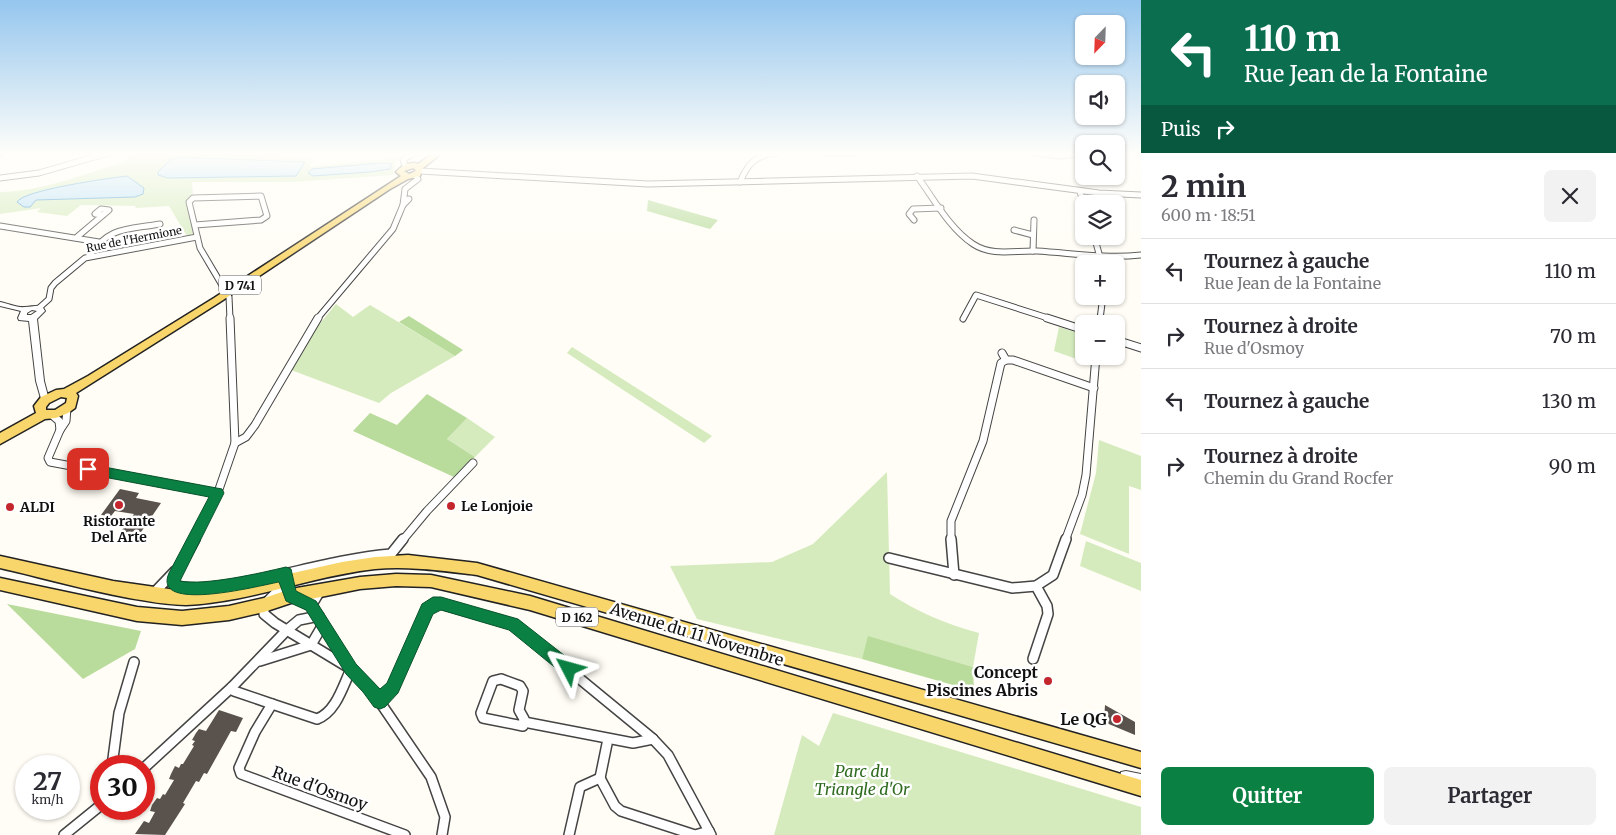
<!DOCTYPE html>
<html lang="fr">
<head>
<meta charset="utf-8">
<style>
	:root { --surface:#fff; --page:#f2f2f3; --text:#2b2b33; --muted:#7c7c81; --line:#e1e1e2; --accent:#0b8043 }
	body { margin:0; font-family:Merriweather,serif; background:var(--page); color:var(--text); height:100vh; display:flex; flex-direction:column; font-size:19px; white-space:nowrap }
	* { box-sizing:border-box; margin:0 }
	p { font-size:16px; color:var(--muted) }
	.icon { flex:none; width:28px; height:28px; fill:none; stroke:currentColor; stroke-width:2; stroke-linecap:round; stroke-linejoin:round }
	.map { position:relative; flex:1; overflow:hidden }
	.side { display:flex; flex-direction:column; background:var(--surface); width:475px }
	.side>* { flex:none }
	.hud { background:#0b6e4f; color:#fff; overflow:hidden }
	.needle { width:32px; rotate:203deg }
	.tools { position:absolute; left:1075px; top:15px; display:grid; gap:10px }
	.tools a { display:grid; place-items:center; width:50px; height:50px; border-radius:8px; background:var(--surface); box-shadow:0 1px 4px #0004; font-size:25px }
	.speed { position:absolute; left:15px; top:755px; display:flex; gap:10px; font-size:25px; font-weight:700; text-align:center }
	.speed>* { display:grid; place-content:center; width:65px; height:65px; border-radius:50%; background:var(--surface); box-shadow:0 1px 4px #0004; line-height:1 }
	.speed small { font-size:12px; font-weight:400 }
	.speed .limit { border:8px solid #d22; background:#fff; color:#111 }
	.pin { position:absolute; display:grid; place-items:center; width:42px; height:42px; color:#fff; margin:-21px; border-radius:10px; box-shadow:0 2px 8px #0006 }
	.me { position:absolute; width:55px; margin:-28px; rotate:309deg; stroke-linejoin:round; filter:drop-shadow(0 0 4px #0008) }
	.turn { display:flex; align-items:center; gap:18px; height:105px; padding:0 20px; font-size:22px }
	.turn .icon { width:65px; height:65px; stroke-width:2.5 }
	.turn b { display:block; font-size:35px; line-height:42px }
	.then { display:flex; align-items:center; height:48px; padding:0 20px; background:#0003; gap:10px; font-size:19px }
	.round { display:grid; place-items:center; flex:none; width:52px; height:52px; border-radius:8px; background:var(--page) }
	.headline { display:flex; align-items:center; justify-content:space-between; height:85px; padding:0 20px }
	h1 { font-size:30px; font-weight:700; line-height:38px }
	.action { display:flex; gap:10px; margin-top:auto; padding:10px 20px }
	.action a { flex:1; height:58px; border-radius:8px; background:var(--accent); color:#fff; font-size:20px; font-weight:700; line-height:58px; text-align:center }
	.action a+a { background:var(--page); color:var(--text) }
	ul { padding:0; list-style:none }
	li { display:flex; align-items:center; gap:15px; height:65px; padding:0 20px; border-top:1px solid var(--line) }
	li div { flex:1 }
	li b { display:block; font-size:19px }
	li em { font-style:normal }
	main { display:flex; flex:1; min-height:0 }
	.map>svg:first-child { display:block }
	.green { fill:#d5ebbd }
	.forest { fill:#b9dc9c }
	.water { fill:#b9e0f7; stroke:#3f96cf }
	.building { fill:#5a524d }
	.lines { fill:none; stroke-linecap:round; stroke-linejoin:round }
	.minor-far2-casing { stroke:#444; stroke-width:7 }
	.minor-far1-casing { stroke:#444; stroke-width:9 }
	.minor-casing { stroke:#444; stroke-width:12 }
	.tertiary-casing { stroke:#444; stroke-width:2 }
	.primary-casing { stroke:#222; stroke-width:3 }
	.minor-far2 { stroke:#fff; stroke-width:5 }
	.minor-far1 { stroke:#fff; stroke-width:7 }
	.minor { stroke:#fff; stroke-width:9 }
	.tertiary { fill:#fff; fill-rule:evenodd }
	.primary { fill:#f9d66b; fill-rule:evenodd }
	.route { fill:#0b8043; stroke:#07532c }
	.poi-dot { fill:#c4262e; stroke:#fff; stroke-width:2 }
	.labels { text-anchor:middle; dominant-baseline:central; stroke-width:5; stroke-linejoin:round; paint-order:stroke }
	.far-street-label { font-size:11px; fill:#111; stroke:#fff }
	.shield { fill:#fff; stroke:#585858; stroke-width:1 }
	.shield-label { font-size:12px; font-weight:bold; fill:#111 }
	.poi-label { font-size:14px; font-weight:bold; fill:#111; stroke:#fff; text-anchor:start }
	.near-street-label { font-size:16px; fill:#111; stroke:#fff }
	.near-poi-label { font-size:16px; font-weight:bold; fill:#111; stroke:#fff; text-anchor:end }
	.near-park-label { font-size:16px; font-style:italic; fill:#2f6b1f; stroke:#fff }
</style>
</head>
<body>
<main>
<div class="map">
<svg width="1141" height="835" viewBox="0 0 1141 835">
	<rect width="100%" height="100%" fill="#fffdf5"/>
	<g class="green">
		<path d="M130 153 279 154 277 158 313 159 309 167 396 158 393 175 292 182H192L193 197 187 201 193 234 187 236 169 206 135 208 136 206 81 205 67 216 37 212 41 208 0 214V192C44 191 85 174 126 161Z"/>
		<polygon points="336,304 353,317 370,305 455,356 391,393 379,403 291,370 313,332"/>
		<polygon points="1059,327 1084,335 1084,356 1089,356 1088,363 1054,351"/>
		<polygon points="572,347 712,436 704,443 567,353"/>
		<polygon points="467,418 495,437 475,457 447,439"/>
		<polygon points="1099,440 1141,456 1141,490 1129,486 1129,554 1080,534 1096,473"/>
		<path d="M887 472 890 594C918 612 946 624 979 633L973 667 869 637 862 659 697 619 670 566 772 562 813 544Z"/>
		<polygon points="1086,541 1141,563 1141,591 1080,566"/>
		<polygon points="833,713 1141,807 1141,835 774,835 802,735 819,746"/>
	</g>
	<g class="forest">
		<polygon points="648,200 718,220 710,229 647,211"/>
		<polygon points="409,316 463,350 455,356 399,322"/>
		<polygon points="427,394 467,418 447,439 475,457 454,477 353,431 370,413 397,425"/>
		<polygon points="7,604 141,631 135,649 83,679"/>
		<polygon points="868,636 973,667 974,691 862,659"/>
	</g>
	<g class="water">
		<polygon points="177,157 305,162 296,176 168,178 158,175 158,172 171,159"/>
		<polygon points="380,163 392,164 390,169 370,172 313,176 308,173 312,169"/>
		<path d="M127 176 144 188 143 194 135 197 36 200 30 207H24L17 202C23 190 110 178 127 176Z"/>
	</g>
	<g class="building">
		<polygon points="120,489 139,493 136,498 161,503 137,538 119,534 134,514 115,511 111,516 101,515"/>
		<polygon points="1105,705 1135,722 1135,735 1104,722"/>
		<polygon points="219,710 243,718 236,732 231,731 207,774 204,773 199,782 196,781 183,803 185,804 165,835 135,834 144,821 149,823 155,812 150,811 152,805 157,798 160,799 163,794 165,795 174,780 169,779 171,774 175,766 179,768 181,764 183,764 194,746 192,745 195,741 192,740 196,733 199,729 206,731"/>
	</g>
	<g class="lines">
		<g class="minor-far2-casing">
			<g id="minor-far2">
				<polyline points="0,153 2,153"/>
				<polyline points="826,153 855,153"/>
				<polyline points="1035,153 1060,156 1084,153"/>
				<polyline points="405,166 403,160 414,153"/>
				<polyline points="420,171 648,184 972,176 1099,193 1141,195"/>
				<path d="M917 176C934 199 949 228 973 244 993 257 1015 250 1037 251 1072 253 1106 259 1141 255"/>
				<polyline points="0,178 39,173 108,153"/>
				<path d="M740 182C748 163 756 155 776 153"/>
				<polyline points="1080,192 1084,204"/>
				<polyline points="404,200 409,199 403,205 405,189 418,179 415,175"/>
				<polyline points="914,220 909,214 913,209 941,208"/>
				<polyline points="195,225 261,220 267,216 261,196 193,198 189,202 200,248 229,297 230,319"/>
				<polyline points="0,226 99,242"/>
				<polyline points="1014,230 1033,235"/>
				<polyline points="1094,236 1102,264"/>
				<polyline points="77,237 109,210 101,209 95,214 103,215"/>
				<polyline points="1033,251 1034,220"/>
				<path d="M89 256C110 226 126 230 160 224"/>
				<polyline points="39,308 49,299 51,288 55,283 85,258 197,237"/>
				<polyline points="317,319 393,229 403,205"/>
				<polyline points="963,319 976,295 1051,319"/>
				<polyline points="1100,319 1103,296"/>
			</g>
		</g>
		<g class="minor-far1-casing">
			<g id="minor-far1">
				<polyline points="1047,318 1084,330"/>
				<polyline points="1099,324 1100,318"/>
				<polyline points="1116,340 1141,348"/>
				<polyline points="1002,353 1006,360 1013,360 1094,388"/>
				<polyline points="52,415 59,421 60,430 66,421 67,408"/>
				<polyline points="60,430 48,458 50,462 217,493"/>
				<polyline points="235,443 246,437 255,425 318,318"/>
				<polyline points="194,541 217,495 235,443 230,318"/>
				<polyline points="402,541 427,511 473,463"/>
				<polyline points="951,541 951,521 983,441 1001,363 1006,360"/>
				<polyline points="1065,541 1082,495 1086,475 1096,356"/>
			</g>
		</g>
		<g class="minor-casing">
			<g id="minor">
				<path d="M195 539 172 581 175 586C200 591 226 586 251 581 298 572 344 558 391 554L403 539"/>
				<polyline points="951,539 954,575"/>
				<polyline points="889,558 1012,588 1036,586 1053,575 1066,539"/>
				<polyline points="286,579 291,596 311,606"/>
				<polyline points="286,583 264,605 264,614 275,623 351,669 369,686 431,777 445,817 442,835"/>
				<polyline points="320,591 311,606 351,669"/>
				<polyline points="153,594 175,571"/>
				<polyline points="1033,659 1048,614 1047,606 1036,586"/>
				<polyline points="260,661 311,645 321,628 321,620"/>
				<path d="M351 669C343 686 336 712 317 719L272 704 255 732 239 768 241 774 405 835"/>
				<polygon points="501,679 520,686 523,691 519,710 524,719 523,726 483,718 481,713 493,681"/>
				<polyline points="232,687 234,691 272,704"/>
				<polyline points="380,701 392,688 428,609 433,604 441,604 513,624 653,739 668,755 711,835"/>
				<polyline points="524,722 633,743 653,739"/>
				<polyline points="112,766 119,713 134,662"/>
				<polyline points="144,768 232,687 287,630 299,620 319,616"/>
				<polyline points="600,778 615,806 621,811 695,835 709,831"/>
				<polyline points="600,778 608,739"/>
				<polyline points="64,835 101,805"/>
				<polyline points="569,835 580,787 600,778"/>
			</g>
		</g>
		<g class="tertiary-casing">
			<g id="tertiary">
				<path d="M0 302C7 303 17 308 25 307 31 307 35 305 42 306L45 311 37 319 44 381 49 400 48 402H42L36 381 29 321 19 320 18 318 21 311 0 306ZM32 310 37 311 31 315H27V313Z"/>
				<polygon points="1126,771 1141,774 1141,786 1121,782 1120,777 1121,772"/>
			</g>
		</g>
		<g class="primary-casing">
			<g id="primary">
				<path d="M434 153H442L423 168 420 176 408 179 390 189 220 302 76 393 78 396 75 408 68 413 56 418 45 419 0 444V433L36 413 34 406 41 397 56 390 64 389 88 376 214 298 401 176 396 172C401 166 410 161 418 164ZM413 168 416 170 414 172 409 174 404 171ZM61 397 67 398 66 403 55 410H46V407L49 403Z"/>
				<path d="M408 555 477 563 1141 752V768L477 575C443 571 410 566 375 569 311 576 251 602 186 605 167 605 147 601 129 598 86 590 43 578 0 568V556L113 581 183 591 213 589 253 582 342 562 375 557Z"/>
				<polygon points="396,574 431,575 530,596 1141,780 1141,796 530,610 431,587 396,586 360,589 291,603 264,612 229,620 182,625 137,621 0,590 0,578 137,607 182,611 229,606 264,598 291,589 360,577"/>
			</g>
		</g>
		<use href="#minor-far2" class="minor-far2"/>
		<use href="#minor-far1" class="minor-far1"/>
		<use href="#minor" class="minor"/>
		<use href="#tertiary" class="tertiary"/>
		<use href="#primary" class="primary"/>
	</g>
	<linearGradient id="sky" x2="0" y2="1"><stop stop-color="#95c6ee"/><stop offset="0.57" stop-color="#fffefa"/><stop offset="1" stop-color="#fffefa" stop-opacity="0"/></linearGradient>
	<rect width="1141" height="270" fill="url(#sky)"/>
	<path class="route" d="M88 464 222 489 224 493 180 581C204 586 261 573 286 567L291 569 296 591 316 601 356 664 380 689 387 683 422 604 433 597H441L518 619 574 663 576 669 574 674 569 676 563 674 509 630 441 610 433 614 398 693 385 707 380 709 374 707 363 692 346 674 306 610 286 601 279 582C262 585 151 614 169 573L209 497 88 474 84 473 82 469 84 466Z"/>
	<g class="poi-dot">
		<circle cx="119" cy="505" r="5"/>
		<circle cx="451" cy="506" r="5"/>
		<circle cx="10" cy="507" r="5"/>
		<circle cx="1048" cy="681" r="5"/>
		<circle cx="1117" cy="719" r="5"/>
	</g>
	<g class="labels">
		<g class="far-street-label">
			<text transform="translate(134 239) rotate(-11)">Rue de l'Hermione</text>
		</g>
		<g class="shield">
			<rect x="219" y="275.5" width="42" height="19" rx="4"/>
			<rect x="556" y="607.5" width="42" height="19" rx="4"/>
		</g>
		<g class="shield-label">
			<text x="240" y="285">D 741</text>
			<text x="577" y="617">D 162</text>
		</g>
		<g class="poi-label">
			<text x="461" y="506">Le Lonjoie</text>
			<text x="20" y="507">ALDI</text>
			<text x="119" y="521" text-anchor="middle">Ristorante<tspan x="119" dy="16">Del Arte</tspan></text>
		</g>
		<g class="near-street-label">
			<text transform="translate(697 634) rotate(17)">Avenue du 11 Novembre</text>
			<text transform="translate(320 788) rotate(20)">Rue d'Osmoy</text>
		</g>
		<g class="near-poi-label">
			<text x="1038" y="672">Concept<tspan x="1038" dy="18">Piscines Abris</tspan></text>
			<text x="1107" y="719">Le QG</text>
		</g>
		<g class="near-park-label">
			<text x="862" y="771">Parc du<tspan x="862" dy="18">Triangle d'Or</tspan></text>
		</g>
	</g>
</svg>
<div class="tools">
<a><svg class="needle" viewBox="-14 -14 28 28"><path d="M0-13l5 13h-10z" fill="#e53935"/><path d="M0 13l5-13h-10z" fill="#7c7c81"/></svg></a>
<a><svg class="icon" aria-label="sound" viewBox="0 0 24 24"><path d="M4 9h4l5-4v14l-5-4H4zM17 9q2 3 0 6"/></svg></a>
<a><svg class="icon" aria-label="search" viewBox="0 0 24 24"><circle cx="10" cy="10" r="6"/><path d="M15 15l6 6"/></svg></a>
<a><svg class="icon" aria-label="layers" viewBox="0 0 24 24"><path d="M12 4l9 5-9 5-9-5zM3 14l9 5 9-5"/></svg></a>
<a>+</a>
<a>−</a>
</div>
<div class="speed"><div>27<small>km/h</small></div><div class="limit">30</div></div>
<div class="pin" style="left:88px;top:469px;background:#d93025"><svg class="icon" aria-label="arrive" viewBox="0 0 24 24"><path d="M6 21V4h12l-3 4 3 4H6"/></svg></div>
<svg class="me" style="left:569px;top:669px" viewBox="-20 -20 40 40"><path d="M0-17L14 15 0 8-14 15z" fill="#0b8043" stroke="#fff" stroke-width="4"/></svg>
</div>
<section class="side">
<div class="hud">
<div class="turn"><svg class="icon" aria-label="left" viewBox="0 0 24 24"><path d="M17 20v-9H6M10 6l-5 5 5 5"/></svg><div><b>110 m</b>Rue Jean de la Fontaine</div></div>
<div class="then">Puis<svg class="icon" aria-label="right" viewBox="0 0 24 24"><path d="M7 20v-9h11M14 6l5 5-5 5"/></svg></div>
</div>
<div class="headline"><div><h1>2 min</h1><p>600 m · 18:51</p></div><a class="round"><svg class="icon" aria-label="close" viewBox="0 0 24 24"><path d="M6 6l12 12M18 6L6 18"/></svg></a></div>
<ul>
<li><svg class="icon" aria-label="left" viewBox="0 0 24 24"><path d="M17 20v-9H6M10 6l-5 5 5 5"/></svg><div><b>Tournez à gauche</b><p>Rue Jean de la Fontaine</p></div><em>110 m</em></li>
<li><svg class="icon" aria-label="right" viewBox="0 0 24 24"><path d="M7 20v-9h11M14 6l5 5-5 5"/></svg><div><b>Tournez à droite</b><p>Rue d'Osmoy</p></div><em>70 m</em></li>
<li><svg class="icon" aria-label="left" viewBox="0 0 24 24"><path d="M17 20v-9H6M10 6l-5 5 5 5"/></svg><div><b>Tournez à gauche</b></div><em>130 m</em></li>
<li><svg class="icon" aria-label="right" viewBox="0 0 24 24"><path d="M7 20v-9h11M14 6l5 5-5 5"/></svg><div><b>Tournez à droite</b><p>Chemin du Grand Rocfer</p></div><em>90 m</em></li>
</ul>
<div class="action"><a>Quitter</a><a>Partager</a></div>
</section>
</main>
</body>
</html>
